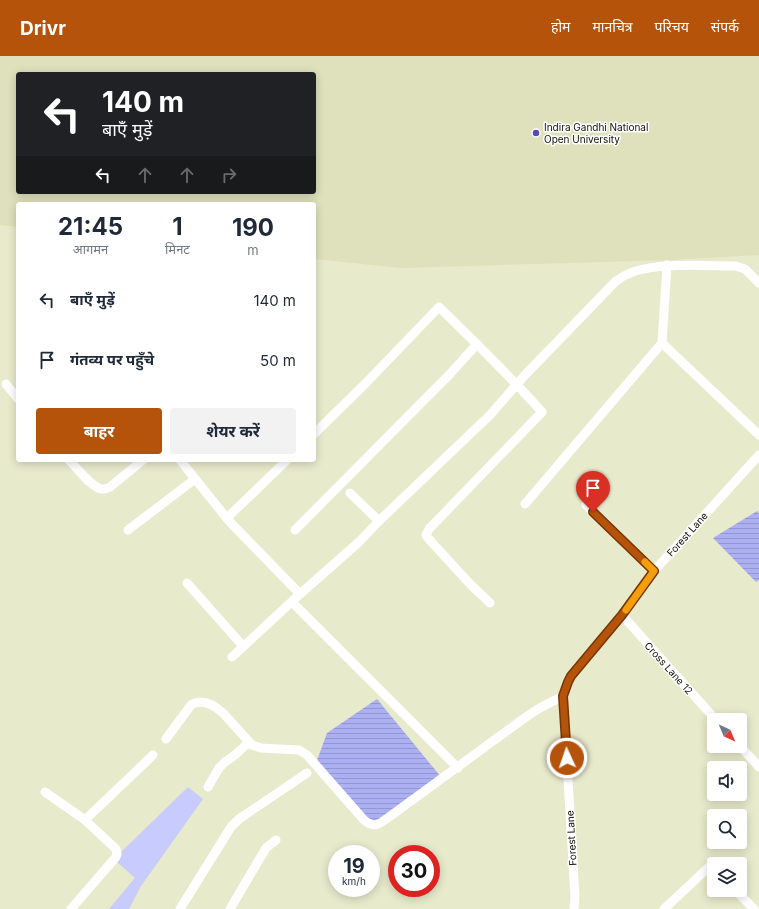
<!DOCTYPE html>
<html lang="hi">
<head>
<meta charset="utf-8">
<style>
	:root { --surface:#fff; --page:#f2f2f3; --text:#1f2937; --muted:#747a83; --accent:#b45309 }
	body { margin:0; font-family:Inter,"Noto Sans Devanagari",sans-serif; background:var(--page); color:var(--text); height:100vh; display:flex; flex-direction:column; font-size:15px; white-space:nowrap }
	* { box-sizing:border-box; margin:0 }
	p { font-size:13px; color:var(--muted) }
	.icon { flex:none; width:22px; height:22px; fill:none; stroke:currentColor; stroke-width:2; stroke-linecap:round; stroke-linejoin:round }
	.map { position:relative; flex:1; overflow:hidden }
	.sheet { position:absolute; left:16px; top:146px; width:300px; height:260px; display:flex; flex-direction:column; background:var(--surface); border-radius:4px; box-shadow:0 2px 10px #0003 }
	.sheet>* { flex:none }
	.guide { position:absolute; left:16px; top:16px; width:300px; height:122px; border-radius:4px; box-shadow:0 2px 10px #0003; background:#202124; color:#fff; overflow:hidden }
	.needle { width:26px; rotate:136deg }
	.tools { position:absolute; left:707px; top:657px; display:grid; gap:8px }
	.tools a { display:grid; place-items:center; width:40px; height:40px; border-radius:4px; background:var(--surface); box-shadow:0 2px 10px #0003; font-size:20px }
	.speed { position:absolute; left:328px; top:789px; display:flex; gap:8px; font-size:20px; font-weight:700; text-align:center }
	.speed>* { display:grid; place-content:center; width:52px; height:52px; border-radius:50%; background:var(--surface); box-shadow:0 2px 10px #0003; line-height:1 }
	.speed small { font-size:10px; font-weight:400 }
	.speed .limit { border:6px solid #d22; background:#fff; color:#111 }
	.pin { position:absolute; display:grid; place-items:center; width:34px; height:34px; color:#fff; margin:-41px -17px; border-radius:50% 50% 50% 0; rotate:-45deg; box-shadow:0 0 4px #0007 }
	.pin .icon { rotate:45deg }
	.me { position:absolute; width:44px; margin:-22px; rotate:357deg; stroke-linejoin:round; filter:drop-shadow(0 0 3px #0008) }
	.turn { display:flex; align-items:center; gap:14px; height:84px; padding:0 20px; font-size:18px }
	.turn .icon { width:52px; height:52px; stroke-width:2.5 }
	.turn b { display:block; font-size:28px; line-height:34px }
	.lanes { display:flex; align-items:center; height:38px; padding:0 20px; background:#0003; justify-content:center; gap:20px; direction:ltr }
	.lanes .off { opacity:.35 }
	.eta { display:flex; justify-content:space-evenly; align-items:center; height:68px; text-align:center }
	.eta b { font-size:24px; font-weight:700; line-height:28px }
	.action { display:flex; gap:8px; margin-top:auto; padding:8px 20px }
	.action a { flex:1; height:46px; border-radius:4px; background:var(--accent); color:#fff; font-size:16px; font-weight:700; line-height:46px; text-align:center }
	.action a+a { background:var(--page); color:var(--text) }
	ul { padding:0; list-style:none }
	li { display:flex; align-items:center; gap:12px; height:60px; padding:0 20px }
	li div { flex:1 }
	li b { display:block; font-size:15px }
	li em { font-style:normal }
	header { display:flex; align-items:center; gap:24px; box-sizing:border-box; height:56px; padding:0 20px; background:var(--accent); color:#fff }
	header strong { font-size:19px }
	nav { display:flex; gap:22px; margin-inline-start:auto; font-size:14px }
	.map>svg:first-child { display:block }
	.built { fill:#dee1bb; fill-rule:evenodd }
	.green { fill:#c7cbfd }
	.water { fill:url(#water-rules) }
	.lines { fill:none; stroke-linecap:round; stroke-linejoin:round }
	.street { stroke:#fff; stroke-width:9 }
	.route-casing { stroke:#753606; stroke-width:10 }
	.route { stroke:#b45309; stroke-width:7 }
	.slow { stroke:#f59e0b; stroke-width:7 }
	.poi-dot { fill:#5349c0; stroke:#fff; stroke-width:1.5 }
	.labels { text-anchor:middle; dominant-baseline:central; stroke-width:3; stroke-linejoin:round; paint-order:stroke }
	.poi-label { font-size:10px; fill:#0f0f06; stroke:#fff; text-anchor:start }
	.street-label { font-size:10px; fill:#0f0f06; stroke:#fff }
</style>
</head>
<body>
<header>
<strong>Drivr</strong>
<nav><a>होम</a><a>मानचित्र</a><a>परिचय</a><a>संपर्क</a></nav>
</header>
<div class="map">
<svg width="759" height="853" viewBox="0 0 759 853">
	<defs>
		<pattern id="water-rules" width="6" height="5" patternUnits="userSpaceOnUse"><rect width="6" height="5" fill="#acb0f3"/><path d="M0 2.5h6" fill="none" stroke="#9396cf"/></pattern>
	</defs>
	<rect width="100%" height="100%" fill="#e8eacc"/>
	<path class="built" d="M0 0H759V199L670 204 401 212 314 203V148H18V171L0 169ZM18 18H314V136H18Z"/>
	<polygon class="green" points="188,731 203,743 141,830 129,853 109,853 135,822 117,806 117,800"/>
	<g class="water">
		<polygon points="757,455 759,458 759,524 756,526 713,482"/>
		<polygon points="377,643 441,721 372,773 315,710 327,677"/>
	</g>
	<g class="lines">
		<g class="street">
			<polyline points="662,287 759,379"/>
			<polyline points="6,328 18,343"/>
			<path d="M314 378 366 327 439 251C474 285 509 319 542 356L429 473 426 479 427 481 470 528 490 547"/>
			<path d="M69 404C77 412 90 430 101 433 104 434 107 432 110 431L143 404"/>
			<polyline points="180,404 229,465 300,538"/>
			<polyline points="350,437 379,465"/>
			<polyline points="525,448 662,287 667,209"/>
			<polyline points="586,449 654,515"/>
			<polyline points="227,462 287,404"/>
			<polyline points="128,474 195,423"/>
			<polyline points="295,474 449,319 477,288"/>
			<polyline points="187,527 243,590"/>
			<polyline points="292,546 458,712"/>
			<polyline points="622,559 716,664"/>
			<path d="M232 601 300 538 359 486 379 465 490 359 525 319 616 225C619 224 621 221 624 220 649 205 706 210 735 210L745 213 759 227"/>
			<path d="M166 683 191 649C202 642 214 649 223 657L252 689 261 692 299 694 307 699 364 764C375 773 379 768 389 761L526 661 538 653 563 640"/>
			<polyline points="740,690 759,711"/>
			<polyline points="208,731 219,712 225,706 235,699 249,686"/>
			<polyline points="45,736 85,764 116,793 117,798 116,801 71,853"/>
			<polyline points="85,764 153,699"/>
			<polyline points="735,834 754,853"/>
			<polyline points="180,853 231,771 239,763 307,717"/>
			<polyline points="230,853 266,792 276,784"/>
			<polyline points="574,853 575,840 563,640 568,626 571,620 622,559 654,515 759,399"/>
			<polyline points="664,853 711,809 714,812"/>
		</g>
	</g>
	<g class="lines">
		<g class="route-casing">
			<polyline id="route" points="567,702 563,640 568,626 571,620 622,559 654,515 593,456"/>
		</g>
		<use href="#route" class="route"/>
		<polyline class="slow" points="626,554 654,515 645,506"/>
	</g>
	<circle class="poi-dot" cx="536" cy="77" r="4"/>
	<g class="labels">
		<g class="poi-label">
			<text x="544" y="71">Indira Gandhi National<tspan x="544" dy="12">Open University</tspan></text>
		</g>
		<g class="street-label">
			<text transform="translate(687 478) rotate(-48)">Forest Lane</text>
			<text transform="translate(669 612) rotate(48)">Cross Lane 12</text>
			<text transform="translate(571 782) rotate(-93)">Forest Lane</text>
		</g>
	</g>
</svg>
<div class="tools">
<a><svg class="needle" viewBox="-14 -14 28 28"><path d="M0-13l5 13h-10z" fill="#e53935"/><path d="M0 13l5-13h-10z" fill="#747a83"/></svg></a>
<a><svg class="icon" aria-label="sound" viewBox="0 0 24 24"><path d="M4 9h4l5-4v14l-5-4H4zM17 9q2 3 0 6"/></svg></a>
<a><svg class="icon" aria-label="search" viewBox="0 0 24 24"><circle cx="10" cy="10" r="6"/><path d="M15 15l6 6"/></svg></a>
<a><svg class="icon" aria-label="layers" viewBox="0 0 24 24"><path d="M12 4l9 5-9 5-9-5zM3 14l9 5 9-5"/></svg></a>
</div>
<div class="speed"><div>19<small>km/h</small></div><div class="limit">30</div></div>
<div class="pin" style="left:593px;top:456px;background:#d93025"><svg class="icon" aria-label="arrive" viewBox="0 0 24 24"><path d="M6 21V4h12l-3 4 3 4H6"/></svg></div>
<svg class="me" style="left:567px;top:702px" viewBox="-20 -20 40 40"><circle r="17" fill="#b45309" stroke="#fff" stroke-width="3"/><path d="M0-11L8 9 0 5-8 9z" fill="#fff"/></svg>
<div class="guide">
<div class="turn"><svg class="icon" aria-label="left" viewBox="0 0 24 24"><path d="M17 20v-9H6M10 6l-5 5 5 5"/></svg><div><b>140 m</b>बाएँ मुड़ें</div></div>
<div class="lanes"><svg class="icon" aria-label="left" viewBox="0 0 24 24"><path d="M17 20v-9H6M10 6l-5 5 5 5"/></svg><svg class="icon off" aria-label="ahead" viewBox="0 0 24 24"><path d="M12 20V5M6 11l6-6 6 6"/></svg><svg class="icon off" aria-label="ahead" viewBox="0 0 24 24"><path d="M12 20V5M6 11l6-6 6 6"/></svg><svg class="icon off" aria-label="right" viewBox="0 0 24 24"><path d="M7 20v-9h11M14 6l5 5-5 5"/></svg></div>
</div>
<section class="sheet">
<div class="eta">
<div><b>21:45</b><p>आगमन</p></div>
<div><b>1</b><p>मिनट</p></div>
<div><b>190</b><p>m</p></div>
</div>
<ul>
<li><svg class="icon" aria-label="left" viewBox="0 0 24 24"><path d="M17 20v-9H6M10 6l-5 5 5 5"/></svg><div><b>बाएँ मुड़ें</b></div><em>140 m</em></li>
<li><svg class="icon" aria-label="arrive" viewBox="0 0 24 24"><path d="M6 21V4h12l-3 4 3 4H6"/></svg><div><b>गंतव्य पर पहुँचे</b></div><em>50 m</em></li>
</ul>
<div class="action"><a>बाहर</a><a>शेयर करें</a></div>
</section>
</div>
</body>
</html>
